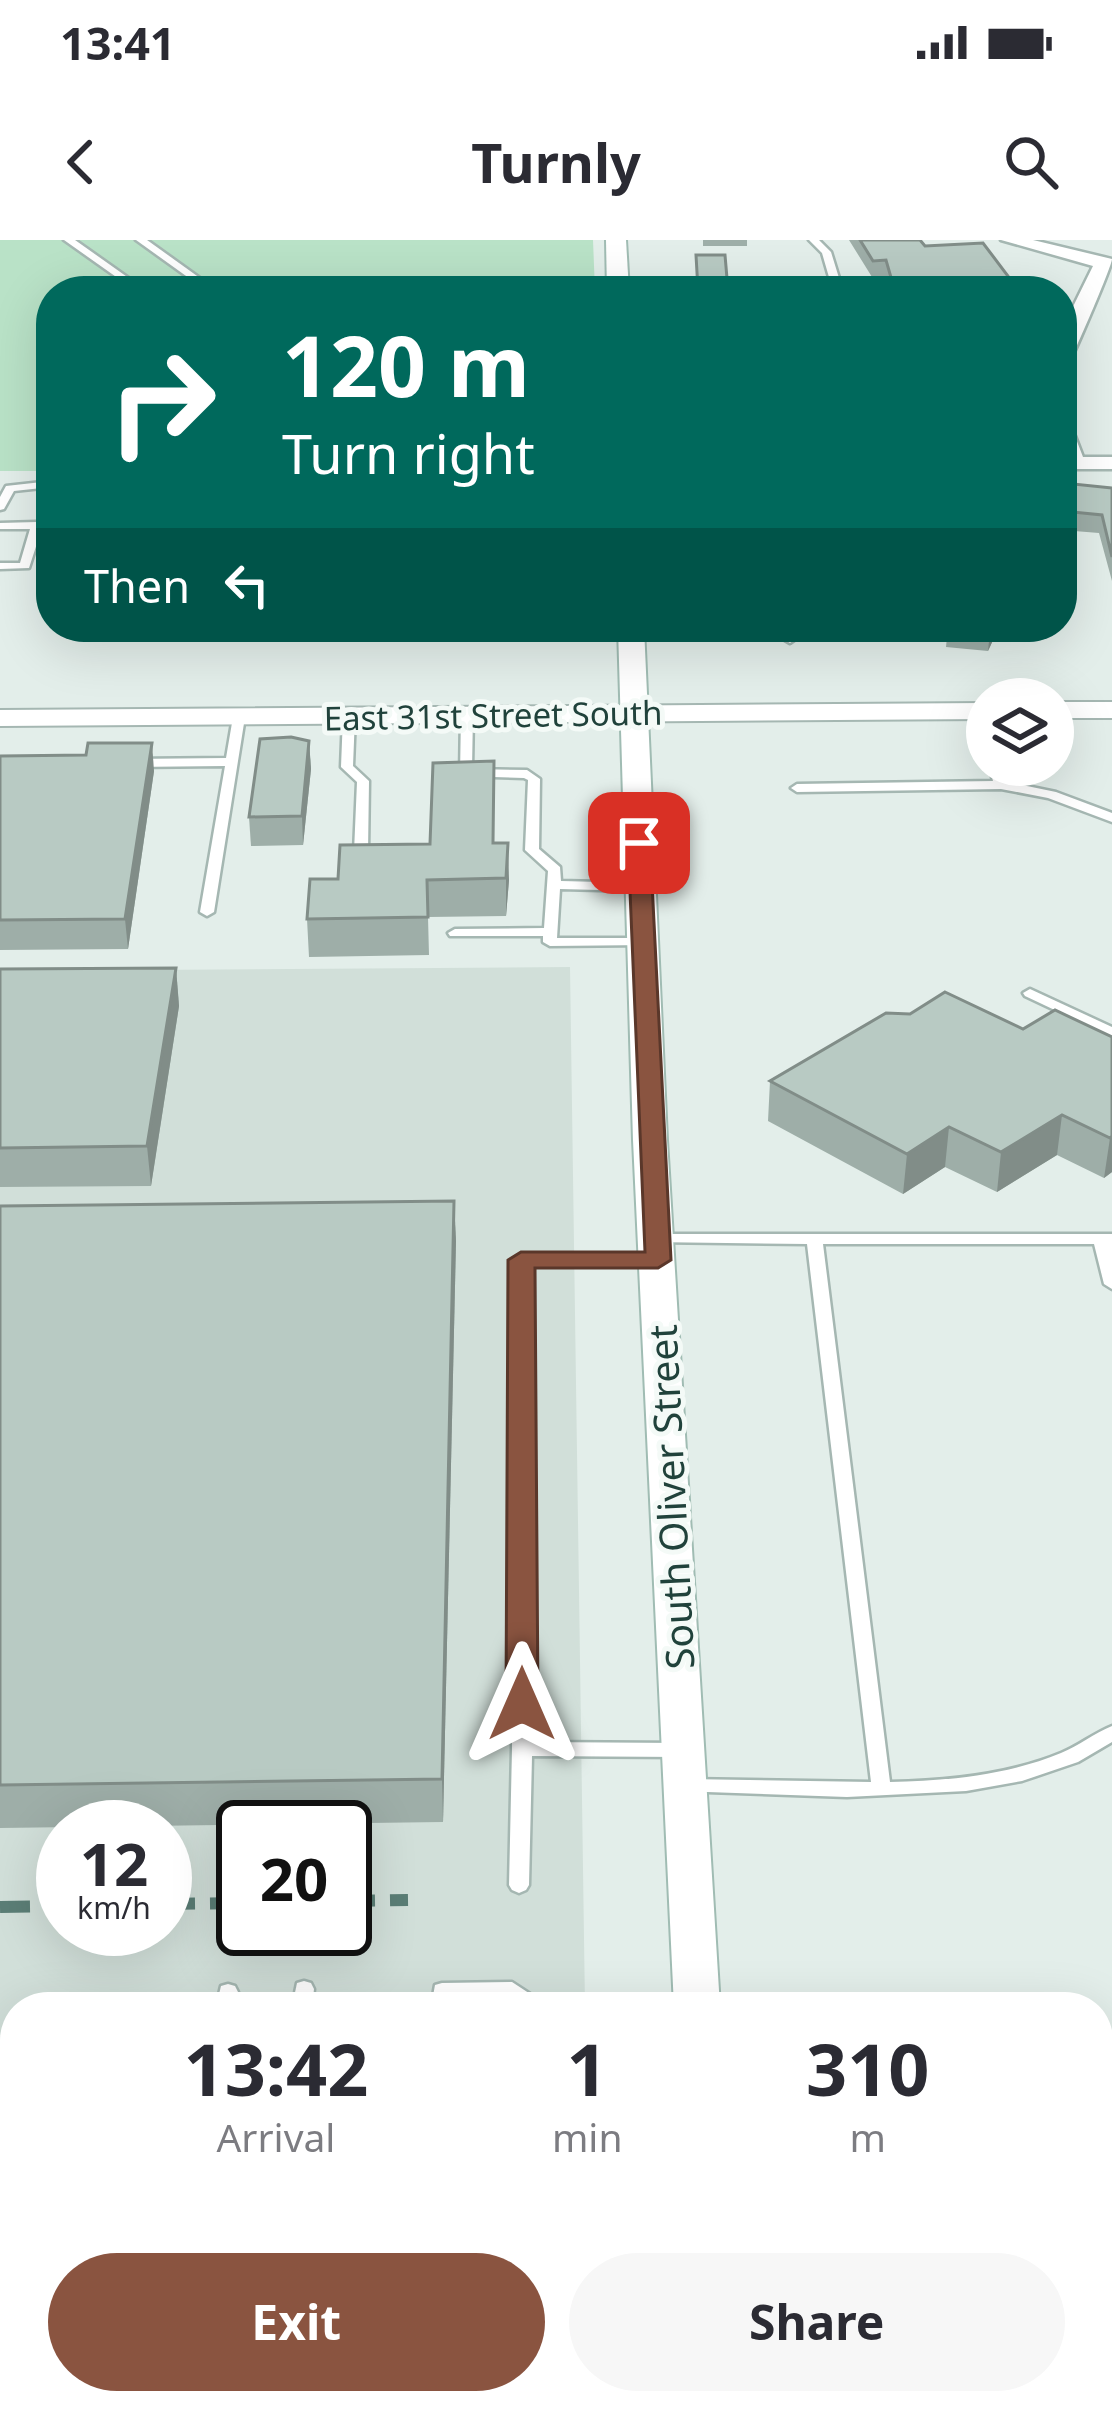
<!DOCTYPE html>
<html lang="en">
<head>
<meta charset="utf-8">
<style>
	:root { --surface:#fff; --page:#f7f7f7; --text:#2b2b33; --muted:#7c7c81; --accent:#8a5440 }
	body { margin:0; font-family:"Noto Sans",sans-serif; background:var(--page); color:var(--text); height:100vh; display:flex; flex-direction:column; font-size:45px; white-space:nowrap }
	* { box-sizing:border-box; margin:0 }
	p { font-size:39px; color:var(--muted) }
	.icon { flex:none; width:66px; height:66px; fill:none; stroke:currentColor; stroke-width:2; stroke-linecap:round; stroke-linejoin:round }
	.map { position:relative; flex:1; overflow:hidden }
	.side { position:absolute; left:0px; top:1752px; width:1113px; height:423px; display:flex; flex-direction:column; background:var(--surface); border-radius:48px 48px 0 0; box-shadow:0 12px 48px #0002 }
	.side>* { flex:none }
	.hud { position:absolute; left:36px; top:36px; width:1041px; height:366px; border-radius:48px; box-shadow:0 12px 48px #0002; background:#00695c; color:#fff; overflow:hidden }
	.fabs { position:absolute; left:966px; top:438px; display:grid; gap:24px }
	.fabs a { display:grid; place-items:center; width:108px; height:108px; border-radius:50%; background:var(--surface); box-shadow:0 12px 48px #0002; font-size:60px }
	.speed { position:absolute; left:36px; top:1560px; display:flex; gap:24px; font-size:60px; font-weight:700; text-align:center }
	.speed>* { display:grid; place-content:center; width:156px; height:156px; border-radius:50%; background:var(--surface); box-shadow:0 12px 48px #0002; line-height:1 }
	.speed small { font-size:30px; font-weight:400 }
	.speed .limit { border:6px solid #111; border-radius:18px; background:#fff; color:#111 }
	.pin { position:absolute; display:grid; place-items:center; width:102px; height:102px; color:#fff; margin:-51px; border-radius:24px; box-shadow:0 6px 18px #0006 }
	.me { position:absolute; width:132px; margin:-66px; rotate:0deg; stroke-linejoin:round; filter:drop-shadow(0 0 9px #0008) }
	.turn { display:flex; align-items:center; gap:42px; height:252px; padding:0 48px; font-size:54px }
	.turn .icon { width:156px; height:156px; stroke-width:2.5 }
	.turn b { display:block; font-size:84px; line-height:102px }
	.then { display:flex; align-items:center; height:114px; padding:0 48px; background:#0003; gap:24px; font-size:45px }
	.eta { display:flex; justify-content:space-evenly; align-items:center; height:204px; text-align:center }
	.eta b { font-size:72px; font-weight:700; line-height:84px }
	.primary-button { display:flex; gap:24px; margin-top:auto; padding:24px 48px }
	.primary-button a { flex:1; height:138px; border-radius:72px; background:var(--accent); color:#fff; font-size:48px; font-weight:700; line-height:138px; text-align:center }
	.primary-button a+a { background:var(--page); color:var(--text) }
	.status { display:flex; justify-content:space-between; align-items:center; height:84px; padding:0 60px; background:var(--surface); direction:ltr }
	.status svg { height:33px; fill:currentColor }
	header { display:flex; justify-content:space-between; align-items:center; height:156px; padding:0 48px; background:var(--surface); font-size:54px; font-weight:700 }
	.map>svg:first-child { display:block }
	.built { fill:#d1dfd9; fill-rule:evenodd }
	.green { fill:#b9e2c7 }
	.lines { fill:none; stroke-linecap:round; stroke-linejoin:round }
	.service-casing { stroke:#a5b7b2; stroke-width:5 }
	.minor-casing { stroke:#a5b7b2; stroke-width:5 }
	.tertiary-casing { stroke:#a5b7b2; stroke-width:4 }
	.secondary-casing { stroke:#a0bcb3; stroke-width:4 }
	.service { fill:#fff; fill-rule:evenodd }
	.minor { fill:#fff; fill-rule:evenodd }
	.tertiary { fill:#fff; fill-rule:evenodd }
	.secondary { fill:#fff; fill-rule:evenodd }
	.rail { stroke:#5b7e76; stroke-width:12; stroke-dasharray:30 15; stroke-linecap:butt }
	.wall { fill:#9eaea8 }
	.shaded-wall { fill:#818d88 }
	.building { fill:#b8cac3; stroke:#818d88; stroke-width:3 }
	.route { fill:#8a5440; stroke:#5a372a; stroke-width:3 }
	.labels { text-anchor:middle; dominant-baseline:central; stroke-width:10; stroke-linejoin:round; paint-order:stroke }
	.far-street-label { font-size:33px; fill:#20423b; stroke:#f4faf7 }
	.street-label { font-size:39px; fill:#20423b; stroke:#f4faf7 }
</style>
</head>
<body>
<div class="status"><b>13:41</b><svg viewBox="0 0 49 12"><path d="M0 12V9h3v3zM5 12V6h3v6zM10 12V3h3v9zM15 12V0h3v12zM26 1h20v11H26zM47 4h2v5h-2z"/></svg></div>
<header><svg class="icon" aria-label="back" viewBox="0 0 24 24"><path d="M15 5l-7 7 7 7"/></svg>Turnly<svg class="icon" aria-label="search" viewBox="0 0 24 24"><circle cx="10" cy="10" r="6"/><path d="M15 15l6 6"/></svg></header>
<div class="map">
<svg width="1112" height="2174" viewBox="0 0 1112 2174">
	<rect width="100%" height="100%" fill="#e3eeea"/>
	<path class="built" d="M570 727 585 1767H15V2160H590V2174H0V731ZM63 1587H165V1689H63ZM243 1587H345V1689H243Z"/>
	<polygon class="green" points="0,0 593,0 595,51 51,51 51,231 0,231"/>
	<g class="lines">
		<g class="service-casing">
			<g id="service">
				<polygon points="64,0 75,0 147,51 136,51"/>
				<polygon points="136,0 147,0 218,51 207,51"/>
				<polygon points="809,0 819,0 831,12 843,51 833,51 822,13"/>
				<polygon points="51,241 51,247 14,251 4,269 0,270 0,257 6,246"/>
				<polygon points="0,283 37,282 43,285 29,328 0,329 0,323 20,323 30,289 0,289"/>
				<polygon points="979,467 983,468 987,477 987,502 981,498 973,471"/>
				<polygon points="467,470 473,474 472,529 527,530 540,539 539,609 560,627 561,641 640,643 647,647 640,651 560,649 557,698 643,698 648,699 648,705 550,706 543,702 543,696 450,696 448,693 455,689 544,688 548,631 525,610 528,540 524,538 460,536 461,474"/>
				<polygon points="349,472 355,476 353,526 369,541 368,612 361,616 354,612 357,542 341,527 343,476"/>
				<polygon points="239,473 245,477 214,672 207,676 200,672 225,526 131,527 125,523 131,519 226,518 233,477"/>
				<polygon points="989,525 1001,525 1007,542 1056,552 1112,573 1112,582 1048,558 1001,549 797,552 791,548 797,544 993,541"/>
				<polygon points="1030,749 1112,787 1112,797 1025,756 1023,753"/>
				<path d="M657 994H1112V1049L1104 1044 1094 1004H823L890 1542C947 1541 1008 1535 1061 1513 1079 1506 1094 1493 1112 1486V1502L1078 1522 1022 1541 966 1551 847 1557 679 1551 676 1546 679 1541 686 1539 871 1542 807 1004 651 1002 649 999 651 996Z"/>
				<polygon points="521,1015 657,1015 665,1020 657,1025 529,1025 532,1502 681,1503 688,1505 691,1510 688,1515 681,1517 532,1516 529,1645 526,1650 519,1653 512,1650 509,1645 512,1509 513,1020"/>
				<polygon points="304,1741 311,1743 314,1749 312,1767 292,1767 297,1743"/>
				<polygon points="512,1742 541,1761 544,1767 519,1767 508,1758 452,1759 451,1767 431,1767 435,1745 442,1743"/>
				<polygon points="228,1744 235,1746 238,1752 236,1767 216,1767 221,1746"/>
				<polygon points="1112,1820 1112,1838 1098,1842 1098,1824"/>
				<polygon points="416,2160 440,2160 440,2170 448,2160 475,2160 465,2174 416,2174"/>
				<polygon points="901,2160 925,2160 927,2174 903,2174"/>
			</g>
		</g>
		<g class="minor-casing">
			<g id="minor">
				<path d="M1001 0H1033L1112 19C1112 26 1076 109 1069 123L1062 125V89L1093 26Z"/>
				<polygon points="1062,185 1073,191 1083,217 1112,217 1112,229 1062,229"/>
				<polygon points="786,387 813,387 790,403 778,396"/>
			</g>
		</g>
		<g class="tertiary-casing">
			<g id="tertiary">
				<rect x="1053" y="462" width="59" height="16"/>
				<polygon points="987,463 987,479 0,486 0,470"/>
			</g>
		</g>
		<g class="secondary-casing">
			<g id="secondary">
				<polygon points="606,0 626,0 629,51 607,51"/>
				<polygon points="618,387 644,387 667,900 720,1767 674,1767 633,900"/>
				<rect x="691" y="2160" width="52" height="14"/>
			</g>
		</g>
		<use href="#service" class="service"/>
		<use href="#minor" class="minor"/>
		<use href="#tertiary" class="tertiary"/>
		<use href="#secondary" class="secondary"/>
		<g class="rail">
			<polyline points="345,1661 408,1660"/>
			<polyline points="165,1664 243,1663"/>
			<polyline points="0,1667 63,1666"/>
		</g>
	</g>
	<g class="wall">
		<rect x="703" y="0" width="44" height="6"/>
		<polygon points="849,0 920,0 925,6 1014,44 1014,51 889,51 884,36 872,37"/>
		<polygon points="1062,214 1064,243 1112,248 1112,341 1099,293 1062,290"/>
		<polygon points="948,387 999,387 988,411 946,407"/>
		<polygon points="309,501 311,529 303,605 251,606 249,577"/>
		<polygon points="0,516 154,531 128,709 0,710"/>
		<polygon points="494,603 509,640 506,676 428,677 429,715 309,717 307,679 338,639"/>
		<polygon points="176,728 179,766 151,946 0,947 0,729"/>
		<polygon points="1023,789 1112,797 1112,932 1104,938 1057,915 997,952 945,927 903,954 768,881 770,841"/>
		<polygon points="454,961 456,1001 443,1582 0,1588 0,966"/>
	</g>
	<g class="shaded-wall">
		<polygon points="992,387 999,387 988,411 990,392"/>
		<polygon points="309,501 311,529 303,605 302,576"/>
		<polygon points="152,503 154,531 128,709 125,679"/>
		<polygon points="508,603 509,640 506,676 506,638"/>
		<polygon points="176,728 179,766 151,946 147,906"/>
		<polygon points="1062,875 1057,915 997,952 1001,912"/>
		<polygon points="949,887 945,927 903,954 907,914"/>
		<polygon points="1112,896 1112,932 1104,938 1110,898"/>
		<polygon points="454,961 456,1001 443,1582 442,1539"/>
		<polygon points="282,2160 288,2160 290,2174 278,2174"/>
	</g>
	<g class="building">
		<polygon points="860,0 920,0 925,6 983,3 1014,44 944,47 946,51 913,51 912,47 894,48 886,20 873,21"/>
		<polygon points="696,15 725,15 728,50 698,50"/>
		<polygon points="1062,214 1068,216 1063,243 1112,248 1112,317 1102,275 1062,271"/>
		<polygon points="948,387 992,387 990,392"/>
		<polygon points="291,497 309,501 302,576 249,577 260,499"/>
		<polygon points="88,503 152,503 125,679 0,680 0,516 86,515"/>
		<polygon points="494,521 493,603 508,603 506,638 427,640 428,677 307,679 310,639 338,639 340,605 430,604 433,523"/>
		<polygon points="176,728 147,906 0,908 0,729"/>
		<polygon points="945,752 1023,789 1055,770 1112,797 1112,896 1110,898 1062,875 1001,912 949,887 907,914 770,841 886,773 910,774"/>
		<polygon points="454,961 442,1539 0,1545 0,966"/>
		<polygon points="0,1895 15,1895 15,2160 282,2160 278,2174 0,2174"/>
	</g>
	<polygon class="route" points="639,597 650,603 671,1020 658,1028 535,1028 538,1464 533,1472 511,1472 506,1464 508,1020 521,1012 645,1012 628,603"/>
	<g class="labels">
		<g class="far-street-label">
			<text transform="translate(493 475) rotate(-1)">East 31st Street South</text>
		</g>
		<g class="street-label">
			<text transform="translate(670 1257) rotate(-93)">South Oliver Street</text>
		</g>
	</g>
</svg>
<div class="fabs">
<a><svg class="icon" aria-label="layers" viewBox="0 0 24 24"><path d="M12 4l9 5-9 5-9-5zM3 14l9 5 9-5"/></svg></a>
</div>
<div class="speed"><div>12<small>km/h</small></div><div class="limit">20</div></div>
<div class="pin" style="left:639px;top:603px;background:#d93025"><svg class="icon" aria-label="arrive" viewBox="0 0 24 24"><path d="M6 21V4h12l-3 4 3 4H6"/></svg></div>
<svg class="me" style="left:522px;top:1464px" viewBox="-20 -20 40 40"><path d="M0-17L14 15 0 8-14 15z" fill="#8a5440" stroke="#fff" stroke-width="4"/></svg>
<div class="hud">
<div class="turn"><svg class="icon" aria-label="right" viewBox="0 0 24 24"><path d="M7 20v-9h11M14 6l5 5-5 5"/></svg><div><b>120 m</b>Turn right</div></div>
<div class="then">Then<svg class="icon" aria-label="left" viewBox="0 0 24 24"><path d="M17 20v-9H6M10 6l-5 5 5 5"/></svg></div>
</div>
<section class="side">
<div class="eta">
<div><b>13:42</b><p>Arrival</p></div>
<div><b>1</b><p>min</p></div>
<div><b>310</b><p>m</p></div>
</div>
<div class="primary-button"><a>Exit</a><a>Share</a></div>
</section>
</div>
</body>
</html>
